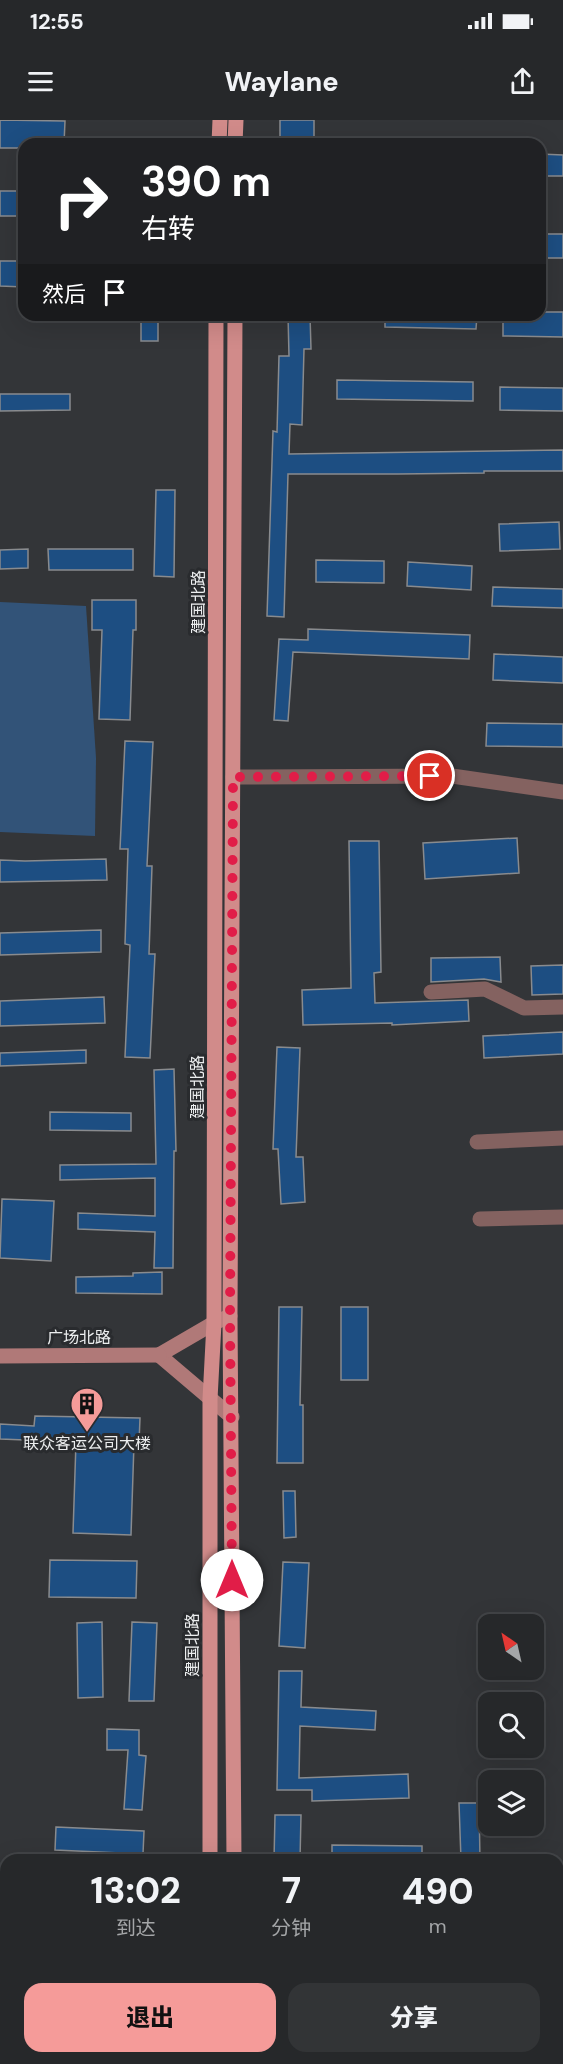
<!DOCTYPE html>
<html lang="zh">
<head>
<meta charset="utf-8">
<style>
	:root { --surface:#26282a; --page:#323436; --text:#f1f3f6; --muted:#a4a6a8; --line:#424447; --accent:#f59b99 }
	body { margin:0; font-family:"DM Sans","Noto Sans SC",sans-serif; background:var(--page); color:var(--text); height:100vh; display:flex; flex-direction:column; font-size:22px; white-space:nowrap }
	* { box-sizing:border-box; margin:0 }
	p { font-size:20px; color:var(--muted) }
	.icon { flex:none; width:33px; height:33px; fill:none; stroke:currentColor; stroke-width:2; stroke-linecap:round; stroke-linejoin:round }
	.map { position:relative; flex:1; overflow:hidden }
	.panel { position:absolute; left:0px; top:1734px; width:564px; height:210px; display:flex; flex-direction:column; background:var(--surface); border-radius:18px 18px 0 0; box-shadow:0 6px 24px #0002,0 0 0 2px var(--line) }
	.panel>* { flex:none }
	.top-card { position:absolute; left:18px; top:18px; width:528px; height:183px; border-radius:18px; box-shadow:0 6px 24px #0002,0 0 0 2px var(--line); background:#202124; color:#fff; overflow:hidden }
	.needle { width:39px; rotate:326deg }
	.buttons { position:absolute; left:478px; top:1494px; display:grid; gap:12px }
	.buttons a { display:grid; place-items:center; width:66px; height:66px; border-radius:12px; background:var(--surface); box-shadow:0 6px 24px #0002,0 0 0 2px var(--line); font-size:30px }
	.pin { position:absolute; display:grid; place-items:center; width:51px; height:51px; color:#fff; margin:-26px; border:3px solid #fff; border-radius:50%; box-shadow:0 2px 6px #0007 }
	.me { position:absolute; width:66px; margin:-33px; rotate:0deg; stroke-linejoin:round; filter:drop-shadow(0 0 4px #0008) }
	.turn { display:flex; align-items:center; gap:21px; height:126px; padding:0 24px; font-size:27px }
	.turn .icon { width:78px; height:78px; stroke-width:2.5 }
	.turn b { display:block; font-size:42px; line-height:51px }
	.then { display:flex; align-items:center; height:57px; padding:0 24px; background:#0003; gap:12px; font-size:22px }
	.eta { display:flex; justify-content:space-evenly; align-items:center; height:102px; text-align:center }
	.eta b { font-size:36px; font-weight:800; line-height:42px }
	.cta { display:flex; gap:12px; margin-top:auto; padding:12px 24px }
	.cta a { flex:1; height:69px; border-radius:18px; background:var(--accent); color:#111; font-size:24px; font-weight:800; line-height:69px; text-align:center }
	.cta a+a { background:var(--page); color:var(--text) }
	.status { display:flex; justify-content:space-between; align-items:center; height:42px; padding:0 30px; background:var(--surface); direction:ltr }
	.status svg { height:16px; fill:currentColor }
	header { display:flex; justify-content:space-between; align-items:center; height:78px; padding:0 24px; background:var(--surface); font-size:27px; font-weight:800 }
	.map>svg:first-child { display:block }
	.green { fill:#325378 }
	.building { fill:#1d4e82; stroke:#898b8e; stroke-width:1.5 }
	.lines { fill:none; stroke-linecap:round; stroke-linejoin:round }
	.minor { stroke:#846260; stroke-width:15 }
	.secondary { stroke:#b07978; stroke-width:15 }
	.primary { stroke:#d18b8a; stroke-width:15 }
	.route { stroke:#e11d48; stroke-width:10; stroke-dasharray:0 18 }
	.labels { text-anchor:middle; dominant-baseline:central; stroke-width:6; stroke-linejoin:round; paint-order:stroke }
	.street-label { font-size:16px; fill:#eceeef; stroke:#292b2e }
	.poi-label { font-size:16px; fill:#eceeef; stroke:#292b2e }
</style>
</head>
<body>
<div class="status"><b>12:55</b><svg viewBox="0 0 49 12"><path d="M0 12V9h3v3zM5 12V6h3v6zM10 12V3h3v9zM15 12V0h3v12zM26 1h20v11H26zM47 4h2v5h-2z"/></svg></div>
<header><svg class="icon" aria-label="menu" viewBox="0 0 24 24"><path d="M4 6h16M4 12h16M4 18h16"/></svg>Waylane<svg class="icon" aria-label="share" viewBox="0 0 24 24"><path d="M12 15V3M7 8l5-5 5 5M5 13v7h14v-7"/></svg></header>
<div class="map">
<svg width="563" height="1944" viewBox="0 0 563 1944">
	<rect width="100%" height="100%" fill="#333538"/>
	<polygon class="green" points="0,482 86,486 96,638 95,716 0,712"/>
	<g class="building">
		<polygon points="0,0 65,1 64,24 24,24 24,28 0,28"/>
		<rect x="280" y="0" width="34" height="24"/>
		<polygon points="540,34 563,35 563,56 540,56"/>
		<rect x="0" y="71" width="24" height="25"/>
		<rect x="540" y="114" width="23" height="24"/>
		<polygon points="0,141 24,141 24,167 0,166"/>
		<polygon points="540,192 563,192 563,217 503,216 503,195 540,195"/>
		<rect x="141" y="195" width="17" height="26"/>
		<polygon points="288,195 310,195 311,229 304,229 302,305 290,304 289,334 563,330 563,351 484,351 484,353 398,354 288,354 284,497 267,496 273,311 277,312 279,236 289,236"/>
		<polygon points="385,195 477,195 476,209 385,207"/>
		<polygon points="337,260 473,262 473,281 337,279"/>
		<polygon points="500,267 563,268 563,291 500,290"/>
		<polygon points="0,274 70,274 70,290 0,291"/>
		<polygon points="156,370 175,370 174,457 154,456"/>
		<polygon points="559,402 560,429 500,431 499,404"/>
		<polygon points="28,429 28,448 0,449 0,430"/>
		<polygon points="48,429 133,429 133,450 49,450"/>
		<polygon points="316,440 384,441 384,463 316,462"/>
		<polygon points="408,442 472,446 471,470 407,466"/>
		<polygon points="493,467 563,469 563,488 492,486"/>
		<polygon points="92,480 136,480 136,510 133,510 130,600 99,599 102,510 92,510"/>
		<polygon points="308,509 470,515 469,539 293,532 288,601 274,600 279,519 308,520"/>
		<polygon points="494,534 563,537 563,563 493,560"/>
		<polygon points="487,603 563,604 563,627 486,626"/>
		<polygon points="125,621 153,622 147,746 152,746 149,834 155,834 150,938 125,937 130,825 125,824 128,729 120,729"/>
		<polygon points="517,718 519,753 425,759 423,723"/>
		<polygon points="349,721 379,721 381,852 374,853 375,883 468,880 469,901 392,905 392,903 303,905 302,870 351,868"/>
		<polygon points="106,739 107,760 0,762 0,740 25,741"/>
		<polygon points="101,810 101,832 0,835 0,813"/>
		<polygon points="500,837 501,862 484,859 431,862 431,838"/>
		<polygon points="563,845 563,874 532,875 531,846"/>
		<polygon points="104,877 105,903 0,906 0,881"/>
		<polygon points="563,912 563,934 484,938 483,916"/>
		<polygon points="277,927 300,928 296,1037 303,1037 305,1082 281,1084 278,1029 273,1029"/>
		<polygon points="86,930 86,943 0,946 0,933"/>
		<polygon points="174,949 176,1031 174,1031 173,1148 154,1148 155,1112 78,1109 78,1093 155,1096 155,1058 60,1060 60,1045 156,1044 154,950"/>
		<polygon points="50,992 131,993 131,1011 50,1010"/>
		<polygon points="2,1079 54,1081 51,1141 0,1138"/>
		<polygon points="162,1152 162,1174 76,1173 76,1157 133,1156 133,1153"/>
		<polygon points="279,1187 302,1187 300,1285 303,1285 303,1343 277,1343"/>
		<rect x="341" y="1187" width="27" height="73"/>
		<polygon points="35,1296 140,1298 139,1323 134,1323 131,1415 73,1413 76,1322 0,1319 0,1304 34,1306"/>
		<polygon points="283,1371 295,1371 296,1417 284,1418"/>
		<polygon points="50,1440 137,1441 136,1478 49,1477"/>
		<polygon points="283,1442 309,1443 305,1528 279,1526"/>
		<polygon points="102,1502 103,1577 78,1578 77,1503"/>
		<polygon points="132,1502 157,1503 154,1581 129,1581"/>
		<polygon points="279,1551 302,1551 301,1587 376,1591 375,1610 300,1606 299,1658 408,1654 409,1678 312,1681 312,1670 277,1670"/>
		<polygon points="107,1609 139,1610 139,1635 146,1636 142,1690 124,1689 128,1630 107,1630"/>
		<polygon points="459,1683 479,1683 480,1740 461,1740"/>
		<polygon points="275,1695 301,1695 300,1740 274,1740"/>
		<polygon points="56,1707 144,1711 143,1734 55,1730"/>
		<polygon points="332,1725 422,1726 422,1740 332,1740"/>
	</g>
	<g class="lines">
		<g class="minor">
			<polyline points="233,657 452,656 563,672"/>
			<polyline points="431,872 485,869 524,888 563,887"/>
			<polyline points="477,1022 563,1018"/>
			<polyline points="480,1099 563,1097"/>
		</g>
		<g class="secondary">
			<polyline points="159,1235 232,1297"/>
			<polyline points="159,1235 214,1203 230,1196"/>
			<polyline points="0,1236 159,1235"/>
		</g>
		<g class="primary">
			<polyline points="219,24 220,0"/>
			<polyline points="235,24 236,0"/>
			<polyline points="210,1740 210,1279 214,1203 216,195"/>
			<polyline points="234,1740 230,1196 235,195"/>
			<polyline points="213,1938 213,1944"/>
			<polyline points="235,1938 235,1944"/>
		</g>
	</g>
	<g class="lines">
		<polyline class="route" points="232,1460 230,1196 233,657 430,656"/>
	</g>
	<defs>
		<g id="building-pin" transform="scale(1.725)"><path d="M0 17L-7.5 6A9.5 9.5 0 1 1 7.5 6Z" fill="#f59b99" stroke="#292b2e"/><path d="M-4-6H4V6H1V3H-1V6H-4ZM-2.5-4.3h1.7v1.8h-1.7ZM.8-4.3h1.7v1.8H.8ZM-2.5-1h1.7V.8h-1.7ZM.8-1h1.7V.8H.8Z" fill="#111"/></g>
	</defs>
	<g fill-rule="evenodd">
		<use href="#building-pin" x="87" y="1284"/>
	</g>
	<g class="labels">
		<g class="street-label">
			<text transform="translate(198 482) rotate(-90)">建国北路</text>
			<text transform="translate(197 967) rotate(-90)">建国北路</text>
			<text x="79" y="1217">广场北路</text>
			<text transform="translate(192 1525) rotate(-90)">建国北路</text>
		</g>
		<g class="poi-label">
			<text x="87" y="1323">联众客运公司大楼</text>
		</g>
	</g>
</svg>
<div class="buttons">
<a><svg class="needle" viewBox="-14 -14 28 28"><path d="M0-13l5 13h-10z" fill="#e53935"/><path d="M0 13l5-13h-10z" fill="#a4a6a8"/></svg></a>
<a><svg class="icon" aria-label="search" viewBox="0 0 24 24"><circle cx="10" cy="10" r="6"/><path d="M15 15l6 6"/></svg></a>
<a><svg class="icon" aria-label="layers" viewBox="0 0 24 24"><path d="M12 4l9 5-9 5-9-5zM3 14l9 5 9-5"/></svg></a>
</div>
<div class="pin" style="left:430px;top:656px;background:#d93025"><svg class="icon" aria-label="arrive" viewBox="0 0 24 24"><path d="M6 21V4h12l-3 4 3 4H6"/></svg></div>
<svg class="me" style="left:232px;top:1460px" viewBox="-20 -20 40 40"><circle r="19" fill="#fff"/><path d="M0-13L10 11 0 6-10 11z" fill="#e11d48"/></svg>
<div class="top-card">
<div class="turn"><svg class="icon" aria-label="right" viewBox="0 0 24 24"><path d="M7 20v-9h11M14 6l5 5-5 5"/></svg><div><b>390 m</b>右转</div></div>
<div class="then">然后<svg class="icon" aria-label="arrive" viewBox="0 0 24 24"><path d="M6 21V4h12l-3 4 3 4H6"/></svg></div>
</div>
<section class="panel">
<div class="eta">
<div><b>13:02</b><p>到达</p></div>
<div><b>7</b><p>分钟</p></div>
<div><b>490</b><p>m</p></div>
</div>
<div class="cta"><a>退出</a><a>分享</a></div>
</section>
</div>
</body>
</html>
